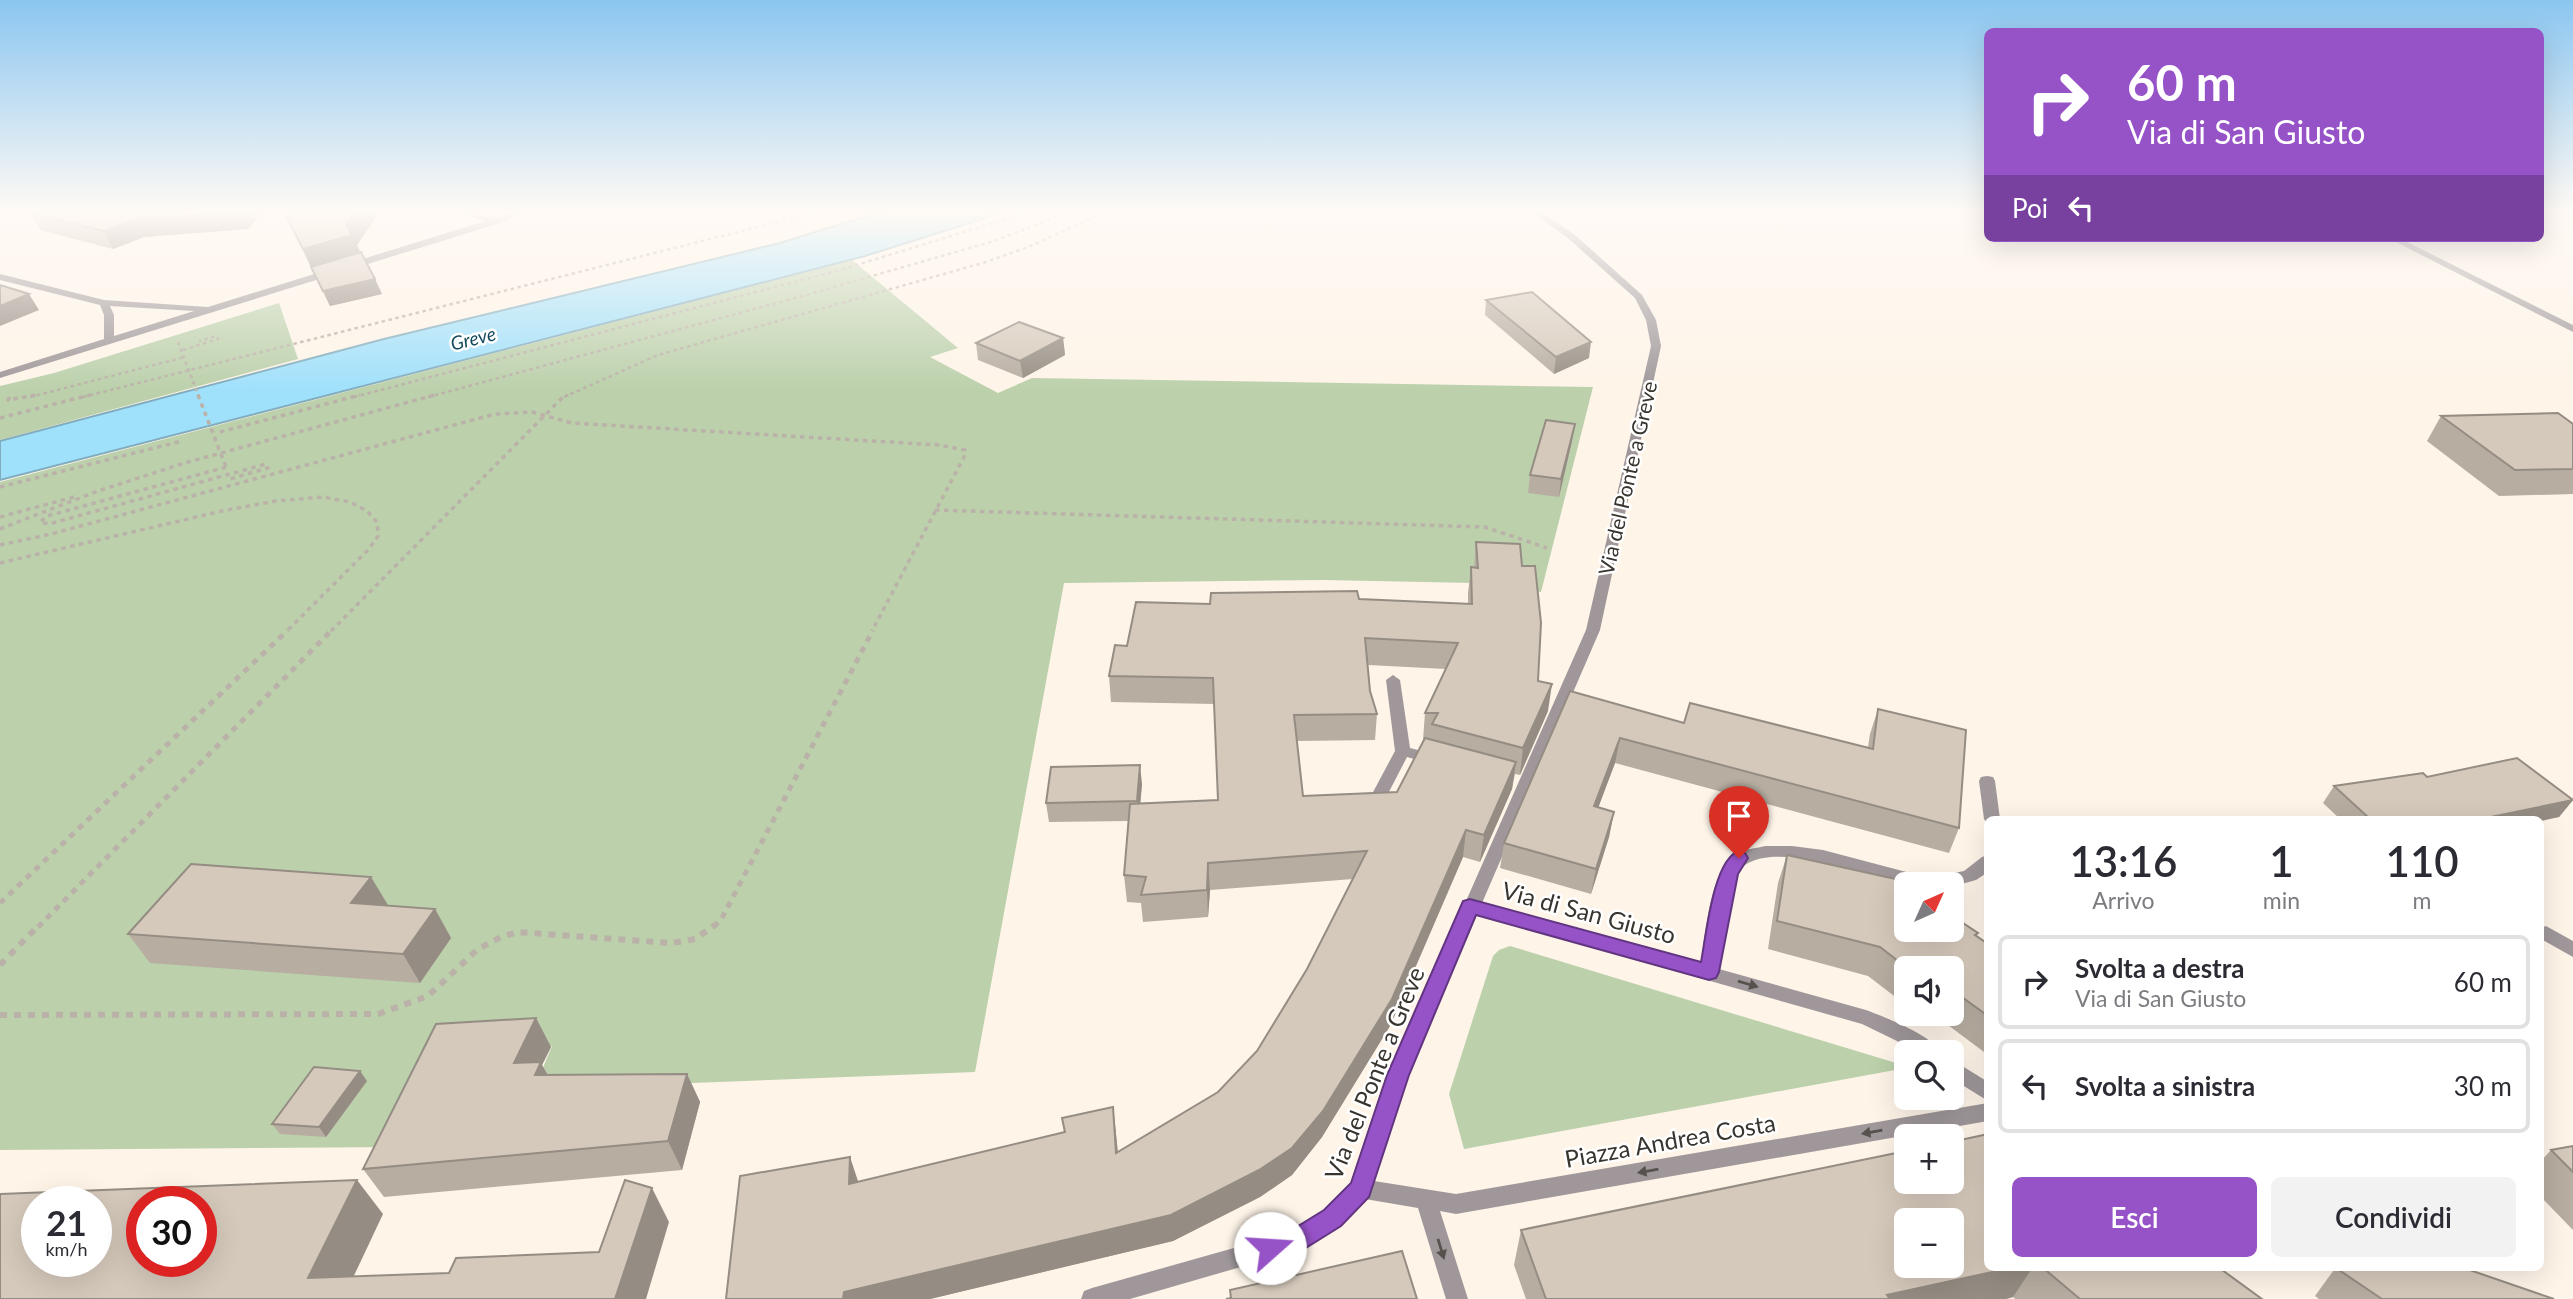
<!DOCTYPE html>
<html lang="it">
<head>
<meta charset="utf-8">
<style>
	:root { --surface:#fff; --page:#f2f2f3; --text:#2b2b33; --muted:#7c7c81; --line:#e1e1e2; --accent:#9652c7 }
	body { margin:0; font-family:Lato,sans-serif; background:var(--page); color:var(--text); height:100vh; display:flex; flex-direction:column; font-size:26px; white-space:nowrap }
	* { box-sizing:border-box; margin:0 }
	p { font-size:23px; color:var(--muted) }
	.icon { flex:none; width:38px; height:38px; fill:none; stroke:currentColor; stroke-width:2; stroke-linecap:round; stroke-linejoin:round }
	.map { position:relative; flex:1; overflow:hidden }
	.side { position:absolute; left:1984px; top:816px; width:560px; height:455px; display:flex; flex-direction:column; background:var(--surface); border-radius:10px; box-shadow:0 7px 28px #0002 }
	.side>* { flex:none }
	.guide { position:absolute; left:1984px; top:28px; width:560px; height:214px; border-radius:10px; box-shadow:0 7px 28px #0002; background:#9652c7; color:#fff; overflow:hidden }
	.needle { width:46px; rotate:45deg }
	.tools { position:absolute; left:1894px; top:872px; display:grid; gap:14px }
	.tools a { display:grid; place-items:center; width:70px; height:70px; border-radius:10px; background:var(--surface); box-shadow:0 7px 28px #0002; font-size:35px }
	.speed { position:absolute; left:21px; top:1186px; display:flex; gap:14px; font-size:35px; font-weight:700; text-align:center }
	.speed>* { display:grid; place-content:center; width:91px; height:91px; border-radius:50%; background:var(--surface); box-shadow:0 7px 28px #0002; line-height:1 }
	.speed small { font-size:18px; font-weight:400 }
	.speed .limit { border:10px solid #d22; background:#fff; color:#111 }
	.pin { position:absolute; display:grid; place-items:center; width:60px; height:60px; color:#fff; margin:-72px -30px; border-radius:50% 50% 50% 0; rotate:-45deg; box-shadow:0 0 7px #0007 }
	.pin .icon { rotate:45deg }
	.me { position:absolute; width:77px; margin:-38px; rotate:71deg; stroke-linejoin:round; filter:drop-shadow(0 0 5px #0008) }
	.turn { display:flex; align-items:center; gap:24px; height:147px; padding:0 28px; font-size:32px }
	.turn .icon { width:91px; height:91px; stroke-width:2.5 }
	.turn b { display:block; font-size:49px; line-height:60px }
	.then { display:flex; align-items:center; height:66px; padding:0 28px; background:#0003; gap:14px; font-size:26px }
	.eta { display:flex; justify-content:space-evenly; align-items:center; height:119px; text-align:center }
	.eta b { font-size:42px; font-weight:600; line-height:49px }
	.primary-button { display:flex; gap:14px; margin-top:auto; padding:14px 28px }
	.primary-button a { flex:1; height:80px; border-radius:10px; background:var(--accent); color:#fff; font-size:28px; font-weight:600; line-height:80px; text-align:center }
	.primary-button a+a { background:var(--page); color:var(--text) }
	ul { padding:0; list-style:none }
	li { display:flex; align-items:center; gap:21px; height:94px; margin:0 14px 10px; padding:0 14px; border:4px solid var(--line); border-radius:10px }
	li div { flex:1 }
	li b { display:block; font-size:26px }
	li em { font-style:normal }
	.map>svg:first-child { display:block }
	.green { fill:#bbd0ab }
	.water { fill:#9fe0fb; stroke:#80acbe; stroke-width:2 }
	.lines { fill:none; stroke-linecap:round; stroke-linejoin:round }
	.path-far3 { stroke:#bab2a8; stroke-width:2.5; stroke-dasharray:3.5 3.5; stroke-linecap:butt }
	.path-far2 { stroke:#bab2a8; stroke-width:3.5; stroke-dasharray:4.5 4.5; stroke-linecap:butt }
	.path-far1 { stroke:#bab2a8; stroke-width:5; stroke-dasharray:6 6; stroke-linecap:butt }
	.path { stroke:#bab2a8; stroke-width:6; stroke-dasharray:7 7; stroke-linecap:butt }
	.service { fill:#9f979a; fill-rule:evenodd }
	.minor { fill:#9f979a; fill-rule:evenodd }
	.secondary { fill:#766a6e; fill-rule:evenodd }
	.wall { fill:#b7ada1; fill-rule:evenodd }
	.shaded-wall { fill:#958d83 }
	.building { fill:#d5c9bb; stroke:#958d83; stroke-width:2; fill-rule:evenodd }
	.oneway { fill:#57524e }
	.route { fill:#9652c7; stroke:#623581; stroke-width:2 }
	.labels { text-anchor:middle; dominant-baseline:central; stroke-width:5; stroke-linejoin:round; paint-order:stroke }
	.far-water-label { font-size:19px; font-style:italic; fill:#134a5d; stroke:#fff }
	.street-label { font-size:21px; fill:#38342e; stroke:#fff }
	.near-street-label { font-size:24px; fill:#38342e; stroke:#fff }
</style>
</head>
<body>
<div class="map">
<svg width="2573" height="1299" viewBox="0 0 2573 1299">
	<rect width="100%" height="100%" fill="#fef4e8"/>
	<g class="green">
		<polygon points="852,260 958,348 930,357 998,393 1032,378 1593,387 1541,592 1474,583 1324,580 1064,583 975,1072 534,1089 552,1046 454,1049 402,1147 0,1150 0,482"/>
		<polygon points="279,303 298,359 0,440 0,386 54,373"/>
		<polygon points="1510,946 1906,1066 1906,1068 1464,1149 1449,1094 1493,956 1499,950"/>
	</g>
	<polygon class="water" points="886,210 1011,210 865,256 0,480 0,441 384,339 780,243"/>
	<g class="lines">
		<g class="path-far3">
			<polyline points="178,342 199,397"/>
			<polyline points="183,350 218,339 216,336 199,341"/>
			<polyline points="30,397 185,357"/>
			<polyline points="83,397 825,210"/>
			<polyline points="354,397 840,270 1036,210"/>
			<polyline points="428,397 799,297 994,241 1074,210"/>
			<polyline points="564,397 658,355 986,262 1028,247 1110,210"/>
		</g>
		<g class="path-far2">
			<polyline points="198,395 226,467"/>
			<polyline points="10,397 8,400 37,395"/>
			<polyline points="0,418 90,395"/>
			<polyline points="220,432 360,395"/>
			<polyline points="226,467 47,516 40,522 49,524 266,464 268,468 230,479"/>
			<polyline points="0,487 182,441"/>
			<polyline points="935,510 1485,527 1547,548"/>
			<polyline points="0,517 74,497"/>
			<polyline points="0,529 98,491 188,462 435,395"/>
			<polyline points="0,545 51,534 495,414 532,412 572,423 939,445 965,450 964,457 872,631"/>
			<polyline points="0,563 222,511 276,501 323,497 350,502 367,511 377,522 378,536 369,549 287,631"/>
			<polyline points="331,631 562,398 568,395"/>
		</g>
		<g class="path-far1">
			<polyline points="0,903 288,630"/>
			<polyline points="38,927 332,630"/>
			<polyline points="714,927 723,916 873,630"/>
		</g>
		<g class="path">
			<polyline points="0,965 39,925"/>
			<polyline points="0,1015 378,1014 428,996 478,949 501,937 518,932 672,943 695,939 715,925"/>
		</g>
		<g class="service">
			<polygon points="1987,776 1993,777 1995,781 2000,819 1988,819 1988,824 1984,819 1979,781 1981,777"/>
			<path d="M1765 846H1792L1823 850 1929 878 1964 871 1982 857 1988 855V872L1976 880 1951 887V884C1937 884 1922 885 1908 884 1870 880 1755 828 1734 879L1718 972 1715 977 1709 979 1703 977 1700 972C1705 941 1708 870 1738 853 1746 849 1757 848 1765 846Z"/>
			<polygon points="2546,926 2573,941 2573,957 2541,939 2541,928"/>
		</g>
		<g class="minor">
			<path d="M447 210C464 210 477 217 493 217 503 218 518 210 532 210L500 223 0 378V372L104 339V315L100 305 0 280V274L104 300 208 307 485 221ZM110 306 194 311 114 336V315Z"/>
			<path d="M1529 210H1539L1575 235 1642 295 1656 320 1661 346 1600 630 1482 903 1866 1010C1884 1017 1932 1035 1940 1052H1915L1897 1041 1862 1024 1477 915 1408 1075 1374 1181 1456 1194 1988 1103V1121L1456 1214 1440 1211 1468 1299H1446L1418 1208 1365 1199 1339 1225 1296 1251 1130 1299H1081L1084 1291 1092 1288 1291 1232 1325 1211 1353 1183 1388 1075 1463 908 1461 906 1466 901 1586 630 1651 346 1646 320 1635 298 1569 239Z"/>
			<polygon points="2388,238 2399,238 2573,325 2573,332"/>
			<polygon points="1393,675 1400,680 1410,748 1437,755 1440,759 1437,763 1432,764 1407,757 1378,813 1366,813 1364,809 1395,751 1386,680"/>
			<polygon points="1951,1059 1988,1082 1988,1101 1951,1078"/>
		</g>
		<polygon class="secondary" points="2566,210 2573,210 2573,215"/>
	</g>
	<g class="wall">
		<polygon points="29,210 264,210 248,229 144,237 113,249 40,230"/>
		<polygon points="283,210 380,210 357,245 382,294 330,306"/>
		<polygon points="1486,300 1589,358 1554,374 1485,315"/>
		<polygon points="1063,338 1065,355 1023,378 978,360 976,343"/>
		<polygon points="2441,416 2573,424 2573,494 2499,496 2427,441"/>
		<polygon points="1572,441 1559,497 1528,493 1530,475"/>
		<path d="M1476 542 1522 566 1538 681 1548 711 1520 775 1515 774 1512 789 1480 862 1463 857 1390 1026 1322 1137 1292 1175 1260 1197 1173 1241 930 1299H726L859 1182 1064 1132 1062 1118 1113 1107 1118 1152 1218 1092 1257 1051 1307 969 1353 879 1210 890 1208 917 1143 922 1141 903 1127 902 1124 875 1128 821 1049 822 1046 803 1142 784 1140 803 1218 800 1215 704 1111 702 1109 676 1127 646 1210 604 1359 599 1468 604V593L1471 567 1474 568ZM1368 665 1446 669 1425 713 1423 740H1424L1397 792 1303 796 1297 741 1375 740 1377 714 1370 691Z"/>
		<polygon points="1570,691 1684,723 1868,747 1870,734 1878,709 1959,828 1949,853 1615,763 1598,808 1614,812 1609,837 1591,894 1500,868 1504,843"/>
		<polygon points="2334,786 2573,800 2559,817 2541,819 2340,819 2323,803"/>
		<polygon points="1787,855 1978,933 1977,936 1988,944 1988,1055 1932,1013 1951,1013 1951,968 1906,968 1906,1005 1868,976 1768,949 1778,883"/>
		<polygon points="435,909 451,938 420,983 150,963 128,934"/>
		<polygon points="536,1018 551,1047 542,1065 548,1075 687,1074 700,1102 682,1170 384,1197 363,1169"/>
		<polygon points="367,1081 326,1137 280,1134 272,1124"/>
		<polygon points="2573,1146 2573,1230 2541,1197 2541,1161 2551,1150"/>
		<polygon points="1521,1230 1988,1267 2218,1267 2262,1299 2015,1299 2013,1297 2006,1299 1526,1299 1514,1265"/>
		<polygon points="2336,1267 2461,1267 2554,1299 2319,1299 2315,1296"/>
	</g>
	<g class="shaded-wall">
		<polygon points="241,210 264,210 248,229 144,237 113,249 104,231 135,219"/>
		<polygon points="357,210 380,211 357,245 361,257 313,272 303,249 346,225"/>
		<polygon points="375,279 382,294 330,306 323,291"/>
		<polygon points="29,294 39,310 0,326 0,306"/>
		<polygon points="1063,338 1065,355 1023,378 1020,361"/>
		<polygon points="1591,342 1589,358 1554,374 1556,357"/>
		<polygon points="1575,424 1572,441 1559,497 1561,479"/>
		<polygon points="1552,684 1548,711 1520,775 1523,748"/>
		<polygon points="1620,738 1615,763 1589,832 1594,806"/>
		<polygon points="1516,762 1512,789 1480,862 1484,835"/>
		<polygon points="1140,765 1142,784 1139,820 1137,801"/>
		<polygon points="2573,800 2559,817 2541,821 2541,819 2481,819"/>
		<polygon points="1614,812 1609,837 1591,894 1596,869"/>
		<polygon points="1466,830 1463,857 1390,1026 1322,1137 1292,1175 1260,1197 1173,1241 930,1299 843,1299 844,1292 1323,1111"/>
		<polygon points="1208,863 1210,890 1208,917 1207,890"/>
		<polygon points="371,877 388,905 351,903"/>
		<polygon points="435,909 451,938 420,983 403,954"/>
		<polygon points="536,1018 551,1047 542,1065 556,1090 514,1063"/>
		<polygon points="360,1071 367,1081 326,1137 319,1127"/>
		<polygon points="687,1074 700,1102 682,1170 668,1141"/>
		<polygon points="1113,1107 1116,1134 1120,1180 1116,1153"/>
		<polygon points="850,1157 859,1184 849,1184"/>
		<polygon points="357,1180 383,1214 343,1299 308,1278"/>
		<polygon points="652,1188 669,1222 646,1299 615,1299"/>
		<polygon points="2015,1267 2033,1267 2013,1297 2006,1299 1885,1299 1887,1295"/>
	</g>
	<g class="building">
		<polygon points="29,210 241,210 240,212 135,219 104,231 30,213"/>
		<polygon points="283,210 357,210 346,225 352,235 303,249"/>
		<polygon points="361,252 375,279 323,291 311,267"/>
		<polygon points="0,285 29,294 0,306"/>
		<polygon points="1532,292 1591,342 1556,357 1486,300"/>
		<polygon points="1019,322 1063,338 1020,361 976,343"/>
		<polygon points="2558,413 2573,424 2573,469 2515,470 2441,416"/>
		<polygon points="1546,420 1575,424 1561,479 1530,475"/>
		<polygon points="1476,542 1520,544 1522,566 1535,566 1541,623 1538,681 1552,684 1523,748 1432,724 1438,713 1425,713 1458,643 1365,638 1370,691 1377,714 1294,715 1303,796 1397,792 1425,738 1516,762 1484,835 1466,830 1392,999 1323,1111 1292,1148 1259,1170 1171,1215 844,1292 843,1299 726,1299 740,1176 850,1157 849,1184 1065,1132 1062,1118 1113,1107 1116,1153 1218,1092 1257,1051 1307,969 1367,851 1208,863 1207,890 1141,895 1146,877 1124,875 1130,804 1218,800 1213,678 1109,676 1115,645 1127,646 1136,602 1210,604 1211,593 1357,591 1359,599 1472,604 1471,567 1478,568"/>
		<polygon points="1570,691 1684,723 1690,703 1873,749 1878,709 1966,730 1959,828 1620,738 1594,806 1614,812 1596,869 1504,843"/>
		<polygon points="2517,758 2573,800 2481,819 2370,819 2334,786 2423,773 2427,777"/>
		<polygon points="1140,765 1137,801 1046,803 1051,767"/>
		<polygon points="1787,855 1900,880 1906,884 1906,929 1951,929 1951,915 1978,933 1975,935 1988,944 1988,1016 1951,989 1951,968 1907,968 1880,947 1777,921"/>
		<polygon points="191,864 371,877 351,903 435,909 403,954 128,934"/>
		<polygon points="536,1018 514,1063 541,1062 535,1075 687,1074 668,1141 363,1169 436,1024"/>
		<polygon points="314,1067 360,1071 319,1127 272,1124"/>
		<path d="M1988 1134V1267H2015L1887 1295 1890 1299H1546L1521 1230 1906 1151V1181H1951V1142ZM1906 1220H1951V1265H1906Z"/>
		<polygon points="2573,1146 2573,1172 2551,1150"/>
		<path d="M357 1180 308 1278 449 1273 456 1258 599 1252 625 1180 652 1188 615 1299H0V1194ZM37 1202H96V1262H37ZM142 1202H201V1262H142Z"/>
		<polygon points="1402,1251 1417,1299 1226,1299 1231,1298 1230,1290"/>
		<polygon points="2042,1267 2218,1267 2262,1299 2080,1299"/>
		<polygon points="2341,1267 2461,1267 2554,1299 2382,1299 2339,1270"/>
	</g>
	<defs><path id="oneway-solid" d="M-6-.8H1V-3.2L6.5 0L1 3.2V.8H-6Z" transform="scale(1.75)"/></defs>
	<g class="oneway">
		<use href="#oneway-solid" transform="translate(1748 984) rotate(16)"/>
		<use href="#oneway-solid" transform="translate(1872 1132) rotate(170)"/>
		<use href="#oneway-solid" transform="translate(1648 1171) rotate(170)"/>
		<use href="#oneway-solid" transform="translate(1441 1249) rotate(73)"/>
	</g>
	<linearGradient id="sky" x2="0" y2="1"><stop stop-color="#8bc6f0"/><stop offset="0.54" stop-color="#fffaf5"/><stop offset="1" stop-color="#fffaf5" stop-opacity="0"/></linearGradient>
	<rect width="2573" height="392" fill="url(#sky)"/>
	<path class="route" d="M1739 851 1745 853 1748 858 1738 874 1719 972 1716 978 1709 980 1476 915 1409 1075 1369 1197 1341 1226 1304 1249 1270 1260 1262 1256 1258 1248 1262 1240 1290 1231 1324 1210 1351 1183 1387 1075 1463 901 1470 899 1701 962C1706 937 1713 859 1739 851Z"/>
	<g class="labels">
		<g class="far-water-label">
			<text transform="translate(473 338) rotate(-14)">Greve</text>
		</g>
		<g class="street-label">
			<text transform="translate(1627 478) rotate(-77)">Via del Ponte a Greve</text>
		</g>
		<g class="near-street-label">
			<text transform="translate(1589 912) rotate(15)">Via di San Giusto</text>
			<text transform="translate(1374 1073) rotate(-68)">Via del Ponte a Greve</text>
			<text transform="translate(1670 1140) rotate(-10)">Piazza Andrea Costa</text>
		</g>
	</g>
</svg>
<div class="tools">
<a><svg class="needle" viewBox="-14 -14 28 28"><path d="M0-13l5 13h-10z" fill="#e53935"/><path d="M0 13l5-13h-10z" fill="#7c7c81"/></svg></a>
<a><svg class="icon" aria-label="sound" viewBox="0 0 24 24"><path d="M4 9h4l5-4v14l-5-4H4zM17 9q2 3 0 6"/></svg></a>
<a><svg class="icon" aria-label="search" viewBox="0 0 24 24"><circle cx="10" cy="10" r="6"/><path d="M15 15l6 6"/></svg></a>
<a>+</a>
<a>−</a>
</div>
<div class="speed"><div>21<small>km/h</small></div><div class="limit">30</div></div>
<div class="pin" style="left:1739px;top:858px;background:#d93025"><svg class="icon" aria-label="arrive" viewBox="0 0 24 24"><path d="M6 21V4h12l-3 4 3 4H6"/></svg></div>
<svg class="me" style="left:1270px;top:1248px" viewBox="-20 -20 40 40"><circle r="19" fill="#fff"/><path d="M0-13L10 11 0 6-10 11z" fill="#9652c7"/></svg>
<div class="guide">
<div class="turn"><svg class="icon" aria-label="right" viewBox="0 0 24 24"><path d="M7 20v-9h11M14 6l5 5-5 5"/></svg><div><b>60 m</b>Via di San Giusto</div></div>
<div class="then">Poi<svg class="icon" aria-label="left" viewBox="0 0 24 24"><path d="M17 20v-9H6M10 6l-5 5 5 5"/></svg></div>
</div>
<section class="side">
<div class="eta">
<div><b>13:16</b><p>Arrivo</p></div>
<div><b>1</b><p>min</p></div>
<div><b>110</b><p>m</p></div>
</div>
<ul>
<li><svg class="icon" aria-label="right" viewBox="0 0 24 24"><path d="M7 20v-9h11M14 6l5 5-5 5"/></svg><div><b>Svolta a destra</b><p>Via di San Giusto</p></div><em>60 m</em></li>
<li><svg class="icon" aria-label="left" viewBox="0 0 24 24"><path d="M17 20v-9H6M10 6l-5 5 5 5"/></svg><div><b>Svolta a sinistra</b></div><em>30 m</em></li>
</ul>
<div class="primary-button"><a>Esci</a><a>Condividi</a></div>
</section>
</div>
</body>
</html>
